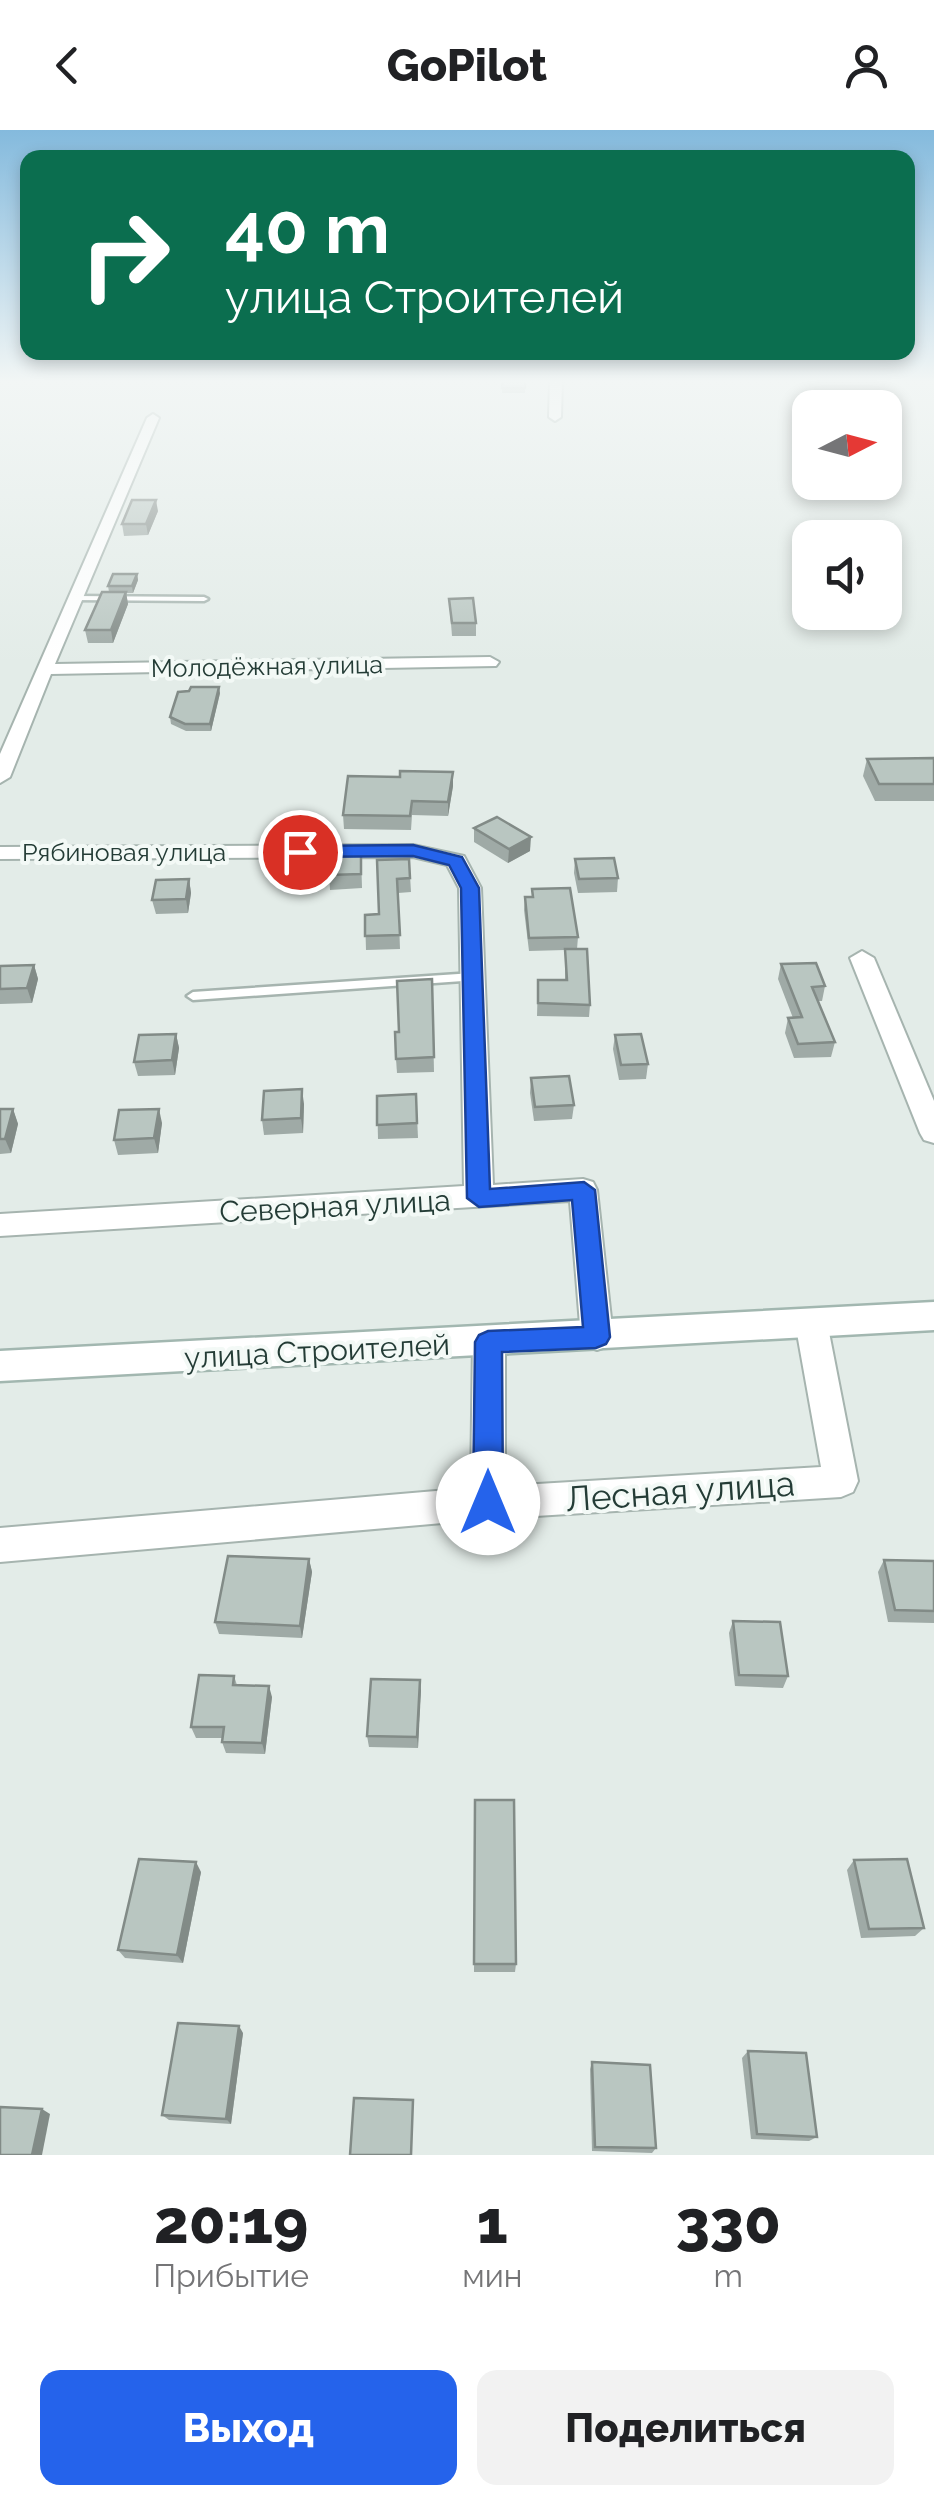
<!DOCTYPE html>
<html lang="ru">
<head>
<meta charset="utf-8">
<style>
	:root { --surface:#fff; --page:#f2f2f2; --text:#202124; --muted:#757577; --accent:#2563eb }
	body { margin:0; font-family:Raleway,sans-serif; background:var(--page); color:var(--text); height:100vh; display:flex; flex-direction:column; font-size:38px; white-space:nowrap }
	* { box-sizing:border-box; margin:0 }
	p { font-size:32px; color:var(--muted) }
	.icon { flex:none; width:55px; height:55px; fill:none; stroke:currentColor; stroke-width:2; stroke-linecap:round; stroke-linejoin:round }
	.map { position:relative; height:2025px; overflow:hidden }
	.side { display:flex; flex-direction:column; background:var(--surface); flex:1 }
	.side>* { flex:none }
	.banner { position:absolute; left:20px; top:20px; width:895px; height:210px; border-radius:20px; box-shadow:0 5px 15px #0003; background:#0b6e4f; color:#fff; overflow:hidden }
	.needle { width:65px; rotate:84deg }
	.tools { position:absolute; left:792px; top:260px; display:grid; gap:20px }
	.tools a { display:grid; place-items:center; width:110px; height:110px; border-radius:20px; background:var(--surface); box-shadow:0 5px 15px #0003; font-size:50px }
	.pin { position:absolute; display:grid; place-items:center; width:85px; height:85px; color:#fff; margin:-42px; border:5px solid #fff; border-radius:50%; box-shadow:0 2px 10px #0007 }
	.me { position:absolute; width:110px; margin:-55px; rotate:0deg; stroke-linejoin:round; filter:drop-shadow(0 0 8px #0008) }
	.turn { display:flex; align-items:center; gap:35px; height:210px; padding:0 40px; font-size:45px }
	.turn .icon { width:130px; height:130px; stroke-width:2.5 }
	.turn b { display:block; font-size:70px; line-height:85px }
	.eta { display:flex; justify-content:space-evenly; align-items:center; height:170px; text-align:center }
	.eta b { font-size:60px; font-weight:800; line-height:70px }
	.primary-button { display:flex; gap:20px; margin-top:auto; padding:20px 40px }
	.primary-button a { flex:1; height:115px; border-radius:20px; background:var(--accent); color:#fff; font-size:40px; font-weight:800; line-height:115px; text-align:center }
	.primary-button a+a { background:var(--page); color:var(--text) }
	header { display:flex; justify-content:space-between; align-items:center; height:130px; padding:0 40px; background:var(--surface); font-size:45px; font-weight:800 }
	.map>svg:first-child { display:block }
	.lines { fill:none; stroke-linecap:round; stroke-linejoin:round }
	.service-casing { stroke:#a6b4af; stroke-width:5 }
	.minor-casing { stroke:#a6b4af; stroke-width:4 }
	.secondary-casing { stroke:#a2b7b0; stroke-width:5 }
	.service { fill:#fff; fill-rule:evenodd }
	.minor { fill:#fff; fill-rule:evenodd }
	.secondary { fill:#fff; fill-rule:evenodd }
	.wall { fill:#9faaa6 }
	.shaded-wall { fill:#828b87 }
	.building { fill:#b9c6c1; stroke:#828b87; stroke-width:2.5 }
	.route { fill:#2563eb; stroke:#184099; stroke-width:2.5 }
	.labels { text-anchor:middle; dominant-baseline:central; stroke-width:8; stroke-linejoin:round; paint-order:stroke }
	.far-street-label { font-size:25px; fill:#243c36; stroke:#f3f9f6 }
	.street-label { font-size:30px; fill:#243c36; stroke:#f3f9f6 }
	.near-street-label { font-size:35px; fill:#243c36; stroke:#f3f9f6 }
</style>
</head>
<body>
<header><svg class="icon" aria-label="back" viewBox="0 0 24 24"><path d="M15 5l-7 7 7 7"/></svg>GoPilot<svg class="icon" aria-label="person" viewBox="0 0 24 24"><circle cx="12" cy="8" r="4"/><path d="M4 21q1-7 8-7t8 7"/></svg></header>
<div class="map">
<svg width="934" height="2025" viewBox="0 0 934 2025">
	<rect width="100%" height="100%" fill="#e3ece8"/>
	<g class="lines">
		<g class="service-casing">
			<g id="service">
				<polygon points="74,466 204,467 208,469 204,471 71,470 71,466"/>
				<polygon points="473,843 477,844 479,847 477,850 193,870 187,866 193,862"/>
			</g>
		</g>
		<g class="minor-casing">
			<g id="minor">
				<polygon points="550,251 562,251 561,287 555,291 549,287"/>
				<polygon points="153,284 159,288 55,534 490,527 499,532 496,536 51,544 10,647 0,653 0,624 147,288"/>
				<polygon points="413,715 464,726 481,758 493,1055 583,1049 593,1052 597,1060 613,1207 608,1216 597,1220 586,1216 581,1207 570,1071 0,1106 0,1084 464,1056 459,758 447,735 413,727 0,729 0,717"/>
				<polygon points="862,821 874,828 934,971 934,1013 924,1010 920,1003 850,828"/>
				<polygon points="811,1179 822,1183 827,1192 858,1351 853,1362 841,1367 488,1389 0,1432 0,1398 471,1358 473,1212 478,1203 489,1199 500,1203 505,1212 505,1356 821,1337 795,1192 800,1183"/>
			</g>
		</g>
		<g class="secondary-casing">
			<polygon id="secondary" points="934,1172 934,1200 0,1251 0,1221"/>
		</g>
		<use href="#service" class="service"/>
		<use href="#minor" class="minor"/>
		<use href="#secondary" class="secondary"/>
	</g>
	<g class="wall">
		<polygon points="503,251 525,251 525,263 502,263"/>
		<polygon points="158,381 148,405 124,406 122,394"/>
		<polygon points="137,444 138,450 133,463 126,463 128,474 113,513 88,513 85,500 109,462 108,456"/>
		<polygon points="449,469 476,493 476,506 452,506"/>
		<polygon points="220,563 211,601 186,601 171,594 170,587"/>
		<polygon points="934,628 934,671 875,671 863,646 867,629"/>
		<polygon points="453,642 453,656 448,686 412,685 411,700 344,699 343,685 400,647"/>
		<polygon points="474,698 530,721 508,733 474,712"/>
		<polygon points="361,725 362,758 330,760 329,745"/>
		<polygon points="409,729 411,762 398,763 400,819 366,820 365,785 379,784"/>
		<polygon points="575,729 618,748 617,762 578,763 574,743"/>
		<polygon points="189,749 191,763 188,783 156,784 152,770"/>
		<polygon points="532,759 578,807 577,819 590,875 589,887 537,886 538,850 565,850 565,820 529,821 524,780 525,767 532,767"/>
		<polygon points="781,834 825,856 822,871 818,871 835,912 831,927 794,928 785,903 788,888 793,888 778,849"/>
		<polygon points="34,835 38,849 32,873 0,874 0,836"/>
		<polygon points="432,849 434,942 397,943 396,929 399,902"/>
		<polygon points="176,904 179,918 175,945 138,946 134,932"/>
		<polygon points="615,905 648,934 646,949 619,950 613,919"/>
		<polygon points="531,948 574,975 572,989 534,991 530,963"/>
		<polygon points="416,964 418,1008 378,1009 377,966"/>
		<polygon points="304,974 303,1003 264,1005 262,990"/>
		<polygon points="0,979 13,979 18,994 11,1023 0,1024"/>
		<polygon points="162,993 158,1023 118,1025 114,1010"/>
		<polygon points="309,1429 312,1442 302,1508 219,1504 215,1492"/>
		<polygon points="884,1430 934,1431 934,1493 888,1492 878,1442"/>
		<polygon points="733,1491 788,1546 783,1558 735,1556 729,1503"/>
		<polygon points="234,1546 237,1555 272,1567 265,1624 226,1623 222,1612 223,1608 196,1608 191,1597"/>
		<polygon points="420,1550 418,1618 369,1617 367,1606"/>
		<polygon points="475,1670 516,1834 515,1842 474,1842"/>
		<polygon points="854,1730 924,1798 915,1806 861,1808 847,1740"/>
		<polygon points="201,1742 183,1833 125,1828 118,1820"/>
		<polygon points="243,1903 231,1994 169,1990 162,1985"/>
		<polygon points="748,1921 817,2007 809,2011 751,2009 742,1928"/>
		<polygon points="592,1932 656,2018 652,2023 592,2021 590,1939"/>
	</g>
	<g class="shaded-wall">
		<polygon points="156,370 158,381 148,405 146,394"/>
		<polygon points="137,444 138,450 133,463 132,456"/>
		<polygon points="126,462 128,474 113,513 111,500"/>
		<polygon points="219,557 220,563 211,601 210,594"/>
		<polygon points="453,642 453,656 448,686 448,672"/>
		<polygon points="531,707 530,721 508,733 509,719"/>
		<polygon points="189,749 191,763 188,783 186,769"/>
		<polygon points="34,835 38,849 32,873 27,858"/>
		<polygon points="176,904 179,918 175,945 172,930"/>
		<polygon points="302,959 304,974 303,1003 301,988"/>
		<polygon points="13,979 18,994 11,1023 5,1009"/>
		<polygon points="159,979 162,993 158,1023 154,1008"/>
		<polygon points="309,1429 312,1442 302,1508 300,1496"/>
		<polygon points="420,1550 421,1561 418,1618 417,1607"/>
		<polygon points="269,1556 272,1567 265,1624 262,1613"/>
		<polygon points="196,1732 201,1742 183,1833 177,1825"/>
		<polygon points="239,1896 243,1903 231,1994 226,1989"/>
		<polygon points="42,1979 50,1984 42,2025 32,2025"/>
	</g>
	<g class="building">
		<polygon points="503,251 525,251 525,258 502,258"/>
		<polygon points="132,370 156,370 146,394 122,394"/>
		<polygon points="113,444 137,444 132,456 108,456"/>
		<polygon points="102,462 126,462 111,500 85,500"/>
		<polygon points="473,468 476,493 452,493 449,469"/>
		<polygon points="191,557 219,557 210,594 185,594 170,587 178,562 189,561"/>
		<polygon points="934,628 934,654 879,654 867,629"/>
		<polygon points="400,641 453,642 448,672 412,671 410,686 343,685 348,646 400,647"/>
		<polygon points="497,687 531,707 509,719 474,698"/>
		<polygon points="361,725 361,744 329,745 329,726"/>
		<polygon points="614,728 618,748 579,749 575,729"/>
		<polygon points="409,729 410,748 397,749 400,805 365,806 365,785 379,784 377,730"/>
		<polygon points="189,749 186,769 152,770 156,750"/>
		<polygon points="570,758 578,807 529,808 525,767 533,767 532,759"/>
		<polygon points="565,819 587,819 590,875 538,873 538,850 567,850"/>
		<polygon points="816,833 825,856 812,857 835,912 798,914 788,888 802,887 781,834"/>
		<polygon points="34,835 27,858 0,859 0,836"/>
		<polygon points="432,849 434,927 396,929 395,902 399,902 397,851"/>
		<polygon points="176,904 172,930 134,932 139,905"/>
		<polygon points="641,904 648,934 621,935 615,905"/>
		<polygon points="569,946 574,975 535,977 531,948"/>
		<polygon points="302,959 301,988 262,990 264,961"/>
		<polygon points="416,964 417,993 377,995 377,966"/>
		<polygon points="0,979 13,979 5,1009 0,1009"/>
		<polygon points="159,979 154,1008 114,1010 119,980"/>
		<polygon points="228,1426 309,1429 300,1496 215,1492"/>
		<polygon points="884,1430 934,1431 934,1481 895,1480"/>
		<polygon points="733,1491 780,1492 788,1546 739,1545"/>
		<polygon points="199,1545 234,1546 233,1555 269,1556 262,1613 222,1612 224,1597 191,1597"/>
		<polygon points="371,1549 420,1550 417,1607 367,1606"/>
		<polygon points="475,1670 514,1670 516,1834 474,1834"/>
		<polygon points="139,1729 196,1732 177,1825 118,1820"/>
		<polygon points="907,1729 924,1798 869,1799 854,1730"/>
		<polygon points="178,1893 239,1896 226,1989 162,1985"/>
		<polygon points="748,1921 806,1923 817,2007 757,2004"/>
		<polygon points="592,1932 650,1935 656,2018 595,2017"/>
		<polygon points="354,1968 413,1970 411,2025 350,2025"/>
		<polygon points="0,1977 42,1979 32,2025 0,2025"/>
	</g>
	<linearGradient id="sky" x2="0" y2="1"><stop stop-color="#84badd"/><stop offset="0.47" stop-color="#f2f6f5"/><stop offset="1" stop-color="#f2f6f5" stop-opacity="0"/></linearGradient>
	<rect width="934" height="535" fill="url(#sky)"/>
	<polygon class="route" points="413,715 462,727 479,758 490,1059 584,1052 595,1060 610,1207 606,1214 596,1218 502,1222 503,1373 498,1382 488,1386 478,1382 473,1373 475,1212 479,1205 488,1201 583,1197 572,1070 479,1077 467,1068 461,758 449,735 413,726 300,727 291,722 300,716"/>
	<g class="labels">
		<g class="far-street-label">
			<text transform="translate(267 536) rotate(-1)">Молодёжная улица</text>
			<text x="124" y="722">Рябиновая улица</text>
		</g>
		<g class="street-label">
			<text transform="translate(335 1076) rotate(-3)">Северная улица</text>
			<text transform="translate(317 1221) rotate(-3)">улица Строителей</text>
		</g>
		<g class="near-street-label">
			<text transform="translate(680 1361) rotate(-4)">Лесная улица</text>
		</g>
	</g>
</svg>
<div class="tools">
<a><svg class="needle" viewBox="-14 -14 28 28"><path d="M0-13l5 13h-10z" fill="#e53935"/><path d="M0 13l5-13h-10z" fill="#757577"/></svg></a>
<a><svg class="icon" aria-label="sound" viewBox="0 0 24 24"><path d="M4 9h4l5-4v14l-5-4H4zM17 9q2 3 0 6"/></svg></a>
</div>
<div class="pin" style="left:300px;top:722px;background:#d93025"><svg class="icon" aria-label="arrive" viewBox="0 0 24 24"><path d="M6 21V4h12l-3 4 3 4H6"/></svg></div>
<svg class="me" style="left:488px;top:1373px" viewBox="-20 -20 40 40"><circle r="19" fill="#fff"/><path d="M0-13L10 11 0 6-10 11z" fill="#2563eb"/></svg>
<div class="banner">
<div class="turn"><svg class="icon" aria-label="right" viewBox="0 0 24 24"><path d="M7 20v-9h11M14 6l5 5-5 5"/></svg><div><b>40 m</b>улица Строителей</div></div>
</div>
</div>
<section class="side">
<div class="eta">
<div><b>20:19</b><p>Прибытие</p></div>
<div><b>1</b><p>мин</p></div>
<div><b>330</b><p>m</p></div>
</div>
<div class="primary-button"><a>Выход</a><a>Поделиться</a></div>
</section>
</body>
</html>
